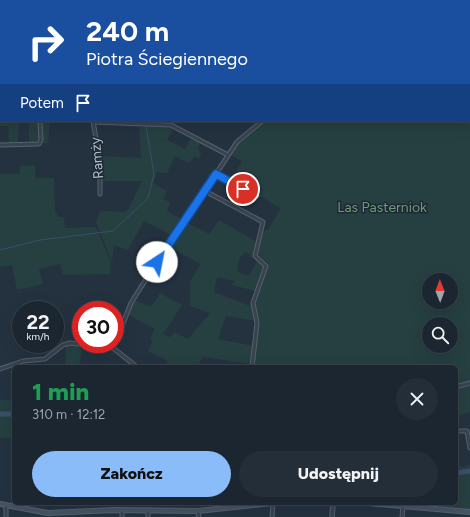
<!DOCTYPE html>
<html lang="pl">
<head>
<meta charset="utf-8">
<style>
	:root { --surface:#1b2630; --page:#242e38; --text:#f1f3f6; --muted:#a0a5ab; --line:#39434c; --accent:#8abcfa }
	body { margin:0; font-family:Figtree,sans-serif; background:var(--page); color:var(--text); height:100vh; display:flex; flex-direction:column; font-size:15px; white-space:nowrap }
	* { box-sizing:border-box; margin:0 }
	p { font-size:13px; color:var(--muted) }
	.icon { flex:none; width:22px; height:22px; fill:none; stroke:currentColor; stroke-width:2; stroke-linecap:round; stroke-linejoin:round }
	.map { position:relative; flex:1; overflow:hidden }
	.drawer { position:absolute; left:12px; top:365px; width:446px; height:140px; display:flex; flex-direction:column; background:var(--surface); border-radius:6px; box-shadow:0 4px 16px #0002,0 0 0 1px var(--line) }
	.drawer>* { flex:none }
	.hud { position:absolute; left:0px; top:0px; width:470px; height:122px; box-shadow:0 4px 16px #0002,0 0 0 1px var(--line); background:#1a4fa0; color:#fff; overflow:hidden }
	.needle { width:26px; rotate:359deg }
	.controls { position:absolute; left:422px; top:273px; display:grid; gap:8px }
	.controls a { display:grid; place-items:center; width:36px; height:36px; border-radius:50%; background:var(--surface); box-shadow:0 4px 16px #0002,0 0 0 1px var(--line); font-size:20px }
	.speed { position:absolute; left:12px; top:301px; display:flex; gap:8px; font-size:20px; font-weight:700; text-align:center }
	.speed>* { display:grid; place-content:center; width:52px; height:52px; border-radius:50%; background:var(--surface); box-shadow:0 4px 16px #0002,0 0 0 1px var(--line); line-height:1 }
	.speed small { font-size:10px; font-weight:400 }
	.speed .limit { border:6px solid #d22; background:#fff; color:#111 }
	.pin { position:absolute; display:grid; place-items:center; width:34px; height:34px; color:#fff; margin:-17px; border:2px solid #fff; border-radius:50%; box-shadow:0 1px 4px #0007 }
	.me { position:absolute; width:44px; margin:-22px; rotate:34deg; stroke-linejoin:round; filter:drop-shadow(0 0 3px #0008) }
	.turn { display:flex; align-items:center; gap:14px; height:84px; padding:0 20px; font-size:18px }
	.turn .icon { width:52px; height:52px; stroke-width:2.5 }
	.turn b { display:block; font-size:28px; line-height:34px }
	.then { display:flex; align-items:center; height:38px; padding:0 20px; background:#0003; gap:8px; font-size:15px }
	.round { display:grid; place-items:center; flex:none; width:42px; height:42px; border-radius:21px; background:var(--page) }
	.summary { display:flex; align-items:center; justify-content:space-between; height:68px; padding:0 20px }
	h1 { font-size:24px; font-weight:800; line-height:30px; color:#1e9e55 }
	.action { display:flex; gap:8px; margin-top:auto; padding:8px 20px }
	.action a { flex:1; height:46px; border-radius:24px; background:var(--accent); color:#111; font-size:16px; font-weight:800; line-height:46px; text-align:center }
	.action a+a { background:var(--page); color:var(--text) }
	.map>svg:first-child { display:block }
	.green { fill:#263f41; fill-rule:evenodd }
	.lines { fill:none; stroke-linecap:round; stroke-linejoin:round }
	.stream { stroke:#395069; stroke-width:1 }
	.river { stroke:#395069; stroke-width:5 }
	.minor-casing { stroke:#56616d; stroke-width:5 }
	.tertiary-casing { stroke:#56616d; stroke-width:5.5 }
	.secondary-casing { stroke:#56616d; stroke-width:6 }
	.minor { stroke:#384350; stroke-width:3 }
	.tertiary { stroke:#384350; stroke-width:3.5 }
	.secondary { stroke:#465363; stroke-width:4 }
	.route-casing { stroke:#114b97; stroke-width:10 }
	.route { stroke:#1a73e8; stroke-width:7 }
	.labels { text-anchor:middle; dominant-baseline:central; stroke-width:3; stroke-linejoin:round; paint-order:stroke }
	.street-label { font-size:14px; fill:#b5beca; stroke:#1d2835 }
	.park-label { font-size:14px; fill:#6b9c73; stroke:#1d2835 }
</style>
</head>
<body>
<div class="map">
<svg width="470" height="517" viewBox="0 0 470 517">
	<rect width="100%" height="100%" fill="#243240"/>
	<g class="green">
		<path d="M59 0H470V382L456 386V367H253L258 327 254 305 269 264 258 255 263 231 268 230 281 208 258 195 262 189 235 173 242 161 231 155 239 144 264 121H469V1ZM429 280H451V302H429ZM429 324H451V346H429Z"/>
		<polygon points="0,86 1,121 19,121 18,143 9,144 8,126 0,126"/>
		<polygon points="50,122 48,143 29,143 29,123"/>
		<polygon points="153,125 174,128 167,140 185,149 192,137 201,142 198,147 201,154 199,159 195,156 189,163 175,156 167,173 156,172 154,184 167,191 163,199 170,202 167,211 183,220 173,236 144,221 128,250 114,245 112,262 96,222 100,211 125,212 129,208 142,181 103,181 101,156 141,158 139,127"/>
		<polygon points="20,166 35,166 35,178 54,178 55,211 58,217 64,217 65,228 96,227 111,263 110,274 63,275 60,264 39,269 43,284 17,290 12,265 0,267 0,174 20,174"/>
		<polygon points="219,220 257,242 253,258 246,252 240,257 237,271 248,276 257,261 264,266 255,291 232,285 235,281 217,277 214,292 250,306 251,301 256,321 226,316 218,339 254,346 251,364 203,357 197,367 163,367 168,361 148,351 153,341 150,339 155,329 128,315 134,300 151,307 160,293 182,305 163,334 170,337 175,332 188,339 210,313 190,306 190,281 201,264 171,248 186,222 209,234"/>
		<polygon points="66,345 82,346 79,367 65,367"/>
		<polygon points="470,386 470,412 456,416 456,390"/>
		<polygon points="0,400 14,400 14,414 0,413"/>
		<polygon points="0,414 14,415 14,438 0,438"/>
		<polygon points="456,465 464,467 470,465 470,510 413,504 456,503"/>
	</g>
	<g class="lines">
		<g class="stream">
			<polyline points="52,0 52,1"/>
			<polyline points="125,1 125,0"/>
			<polyline points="363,1 364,0"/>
			<polyline points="146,121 146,122"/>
			<polyline points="0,250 40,240 113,231 148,198 154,174 146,126"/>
		</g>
		<g class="river">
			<polyline points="0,414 14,414"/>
			<polyline points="456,473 470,471"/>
		</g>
		<g class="minor-casing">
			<g id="minor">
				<polyline points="310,1 310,0"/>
				<polyline points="93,121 100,162 100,194"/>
				<polyline points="93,122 171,125 228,155"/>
				<polyline points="0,145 39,144 41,140 40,121"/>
				<polyline points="216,174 257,196"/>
				<polyline points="205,191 263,222 255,256 266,266 253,303 257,323 252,367"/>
				<polyline points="115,344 131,303 141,287 237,142 262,121"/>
				<polyline points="0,369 23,361 45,359 63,345 70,343 113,348 137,367"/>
				<polyline points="456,387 470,383"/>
				<polyline points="456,431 467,431 470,448"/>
				<polyline points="6,505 6,517"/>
				<polyline points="198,511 199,517"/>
				<polyline points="122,517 122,510"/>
				<polyline points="148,517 148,510"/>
				<polyline points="272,517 273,503"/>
				<polyline points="402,517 403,507"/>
			</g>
		</g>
		<g class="tertiary-casing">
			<polyline id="tertiary" points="332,517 333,503"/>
		</g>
		<g class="secondary-casing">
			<g id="secondary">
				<polyline points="368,503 470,512"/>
				<polyline points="0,504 48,513 114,510 198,511 272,503"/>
			</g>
		</g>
		<use href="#minor" class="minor"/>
		<use href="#tertiary" class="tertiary"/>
		<use href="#secondary" class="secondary"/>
	</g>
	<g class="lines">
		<g class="route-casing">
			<polyline id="route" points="157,262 216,174 243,189"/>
		</g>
		<use href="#route" class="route"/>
	</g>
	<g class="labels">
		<g class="street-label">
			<text transform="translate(97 158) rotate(-95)">Ramży</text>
		</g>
		<g class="park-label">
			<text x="382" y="207">Las Pasterniok</text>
		</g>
	</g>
</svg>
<div class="controls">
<a><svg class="needle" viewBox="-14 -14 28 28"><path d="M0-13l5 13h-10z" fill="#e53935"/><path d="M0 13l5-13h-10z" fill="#a0a5ab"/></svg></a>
<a><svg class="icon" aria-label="search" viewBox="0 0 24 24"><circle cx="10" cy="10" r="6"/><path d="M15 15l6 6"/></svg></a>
</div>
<div class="speed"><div>22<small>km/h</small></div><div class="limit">30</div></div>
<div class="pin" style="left:243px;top:189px;background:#d93025"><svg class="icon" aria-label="arrive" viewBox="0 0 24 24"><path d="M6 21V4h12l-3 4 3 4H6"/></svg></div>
<svg class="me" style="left:157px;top:262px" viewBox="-20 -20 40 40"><circle r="19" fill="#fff"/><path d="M0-13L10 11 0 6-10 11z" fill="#1a73e8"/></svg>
<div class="hud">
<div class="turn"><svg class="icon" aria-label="right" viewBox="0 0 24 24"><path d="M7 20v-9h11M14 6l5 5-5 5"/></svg><div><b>240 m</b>Piotra Ściegiennego</div></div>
<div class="then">Potem<svg class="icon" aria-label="arrive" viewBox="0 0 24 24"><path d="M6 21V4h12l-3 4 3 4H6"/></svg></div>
</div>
<section class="drawer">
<div class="summary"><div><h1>1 min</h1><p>310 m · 12:12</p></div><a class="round"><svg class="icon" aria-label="close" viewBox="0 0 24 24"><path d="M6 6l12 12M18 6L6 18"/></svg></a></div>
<div class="action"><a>Zakończ</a><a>Udostępnij</a></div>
</section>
</div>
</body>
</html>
